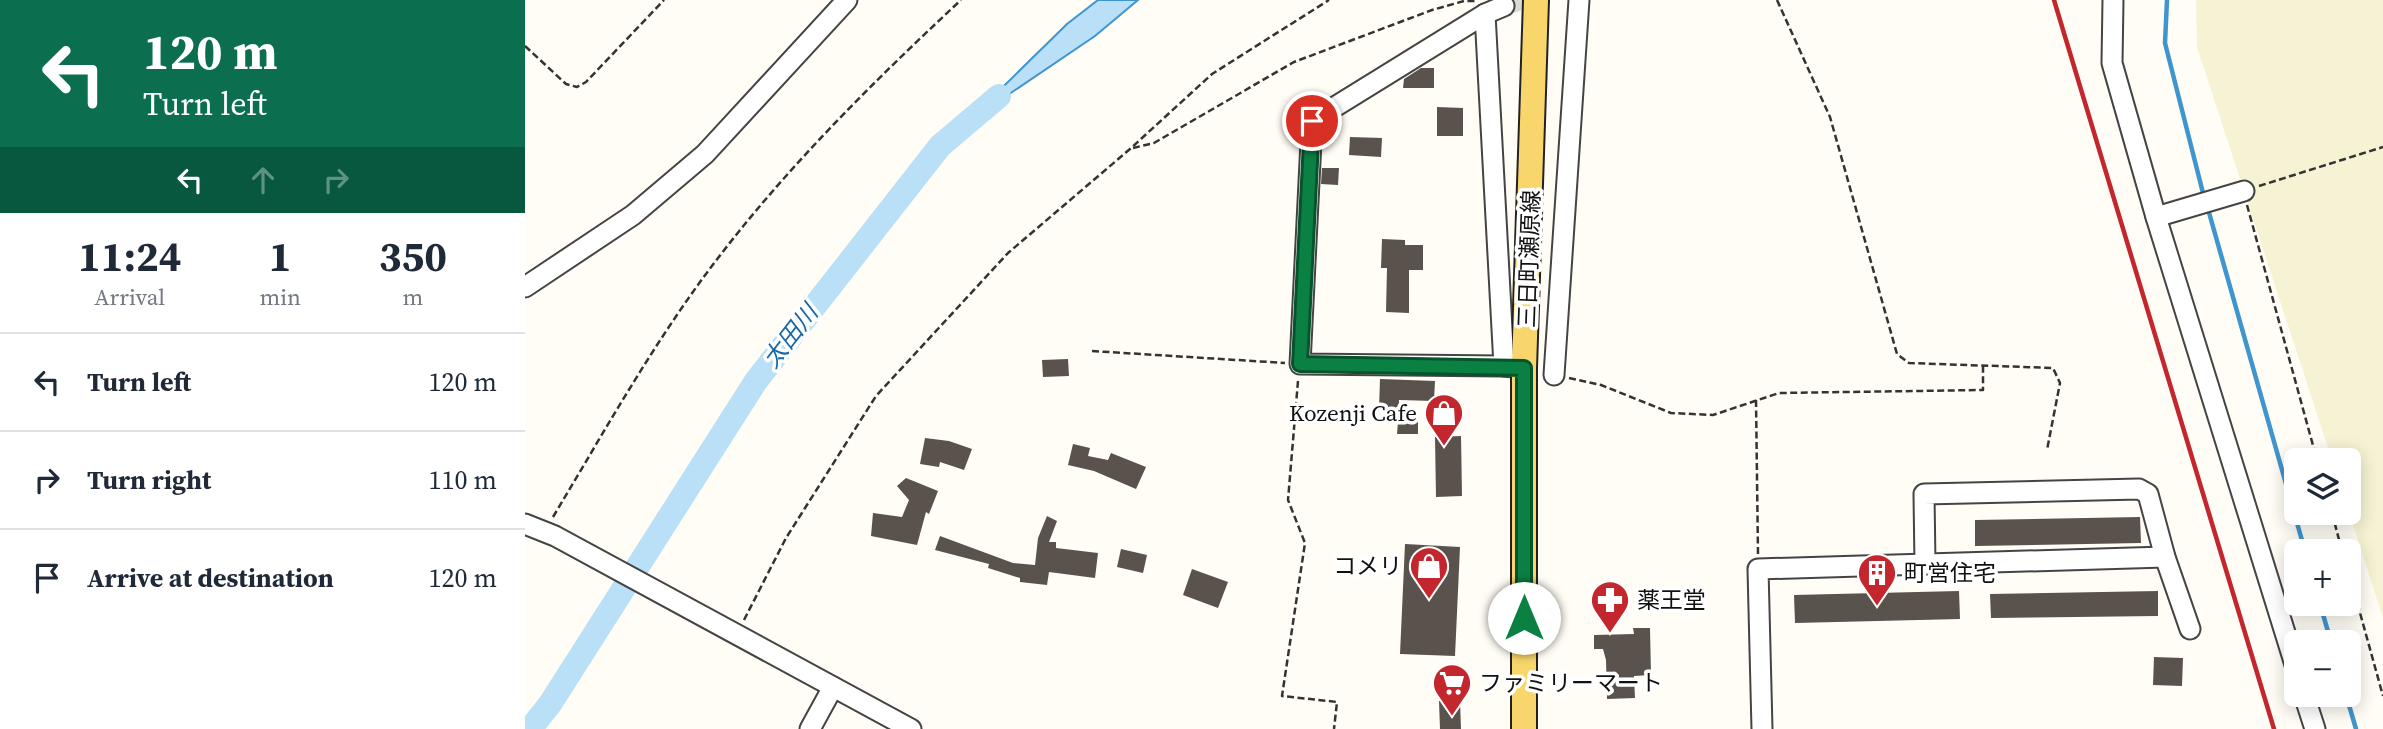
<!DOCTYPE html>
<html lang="en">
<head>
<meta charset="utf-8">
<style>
	:root { --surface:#fff; --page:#f6f6f7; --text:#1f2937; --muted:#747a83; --line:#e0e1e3 }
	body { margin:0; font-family:"Source Serif 4","Noto Sans JP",serif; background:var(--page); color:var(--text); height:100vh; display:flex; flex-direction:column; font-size:26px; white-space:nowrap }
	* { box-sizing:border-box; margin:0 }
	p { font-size:23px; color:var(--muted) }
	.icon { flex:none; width:38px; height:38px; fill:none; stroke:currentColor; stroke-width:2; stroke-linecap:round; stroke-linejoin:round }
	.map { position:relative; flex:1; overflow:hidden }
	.drawer { display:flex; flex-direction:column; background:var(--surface); width:525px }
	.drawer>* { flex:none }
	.top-card { background:#0b6e4f; color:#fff; overflow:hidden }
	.controls { position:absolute; left:1759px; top:448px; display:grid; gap:14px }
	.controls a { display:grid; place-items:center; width:77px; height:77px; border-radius:10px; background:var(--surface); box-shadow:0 4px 18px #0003; font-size:35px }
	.pin { position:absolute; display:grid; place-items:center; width:60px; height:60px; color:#fff; margin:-30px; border:4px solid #fff; border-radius:50%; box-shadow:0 2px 7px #0007 }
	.me { position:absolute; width:77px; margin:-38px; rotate:0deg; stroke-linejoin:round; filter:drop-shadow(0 0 5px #0008) }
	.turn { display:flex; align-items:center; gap:24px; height:147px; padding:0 28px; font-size:32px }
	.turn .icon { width:91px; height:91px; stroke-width:2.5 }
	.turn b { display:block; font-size:49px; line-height:60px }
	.lanes { display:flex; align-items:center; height:66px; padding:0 28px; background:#0003; justify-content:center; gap:35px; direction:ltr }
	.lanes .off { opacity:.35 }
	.eta { display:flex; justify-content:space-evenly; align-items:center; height:119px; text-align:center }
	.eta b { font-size:42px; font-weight:700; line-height:49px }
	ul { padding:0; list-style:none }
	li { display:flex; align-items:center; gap:21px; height:98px; padding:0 28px; border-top:2px solid var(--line) }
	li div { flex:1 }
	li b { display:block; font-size:26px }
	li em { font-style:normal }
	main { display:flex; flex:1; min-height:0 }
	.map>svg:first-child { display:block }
	.farmland { fill:#f6f3d4 }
	.water { fill:#b9e0f7; stroke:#3f96cf; stroke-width:2 }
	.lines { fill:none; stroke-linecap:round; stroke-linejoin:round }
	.stream { stroke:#3f96cf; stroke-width:4.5 }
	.river { stroke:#b9e0f7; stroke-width:24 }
	.building { fill:#5a524d }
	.minor-tunnel { stroke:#dbdad3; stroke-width:19; stroke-dasharray:19 10; stroke-linecap:butt }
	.minor-casing { stroke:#444; stroke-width:23 }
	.major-casing { stroke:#222; stroke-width:28 }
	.path { stroke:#333; stroke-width:2.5; stroke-dasharray:7 3.5; stroke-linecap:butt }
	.minor { stroke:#fff; stroke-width:19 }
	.major { stroke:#f9d66b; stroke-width:24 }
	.rail { stroke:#c4262e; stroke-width:4.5 }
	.route-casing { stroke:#07532c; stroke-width:18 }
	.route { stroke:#0b8043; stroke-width:12 }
	.labels { text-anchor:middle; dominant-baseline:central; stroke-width:7; stroke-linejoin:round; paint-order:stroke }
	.street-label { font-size:23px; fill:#111; stroke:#fff }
	.poi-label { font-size:23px; fill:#111; stroke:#fff; text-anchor:start }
	.water-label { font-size:24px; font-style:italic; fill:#1768a6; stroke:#fff }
</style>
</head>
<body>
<main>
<section class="drawer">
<div class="top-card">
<div class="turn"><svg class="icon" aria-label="left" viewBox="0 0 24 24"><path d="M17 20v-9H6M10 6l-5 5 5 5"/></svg><div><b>120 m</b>Turn left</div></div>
<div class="lanes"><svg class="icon" aria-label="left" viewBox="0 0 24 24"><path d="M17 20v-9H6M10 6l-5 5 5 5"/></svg><svg class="icon off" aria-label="ahead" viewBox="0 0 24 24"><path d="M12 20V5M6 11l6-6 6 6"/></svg><svg class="icon off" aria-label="right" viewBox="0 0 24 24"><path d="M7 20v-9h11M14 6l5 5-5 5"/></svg></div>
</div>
<div class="eta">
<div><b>11:24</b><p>Arrival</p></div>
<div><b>1</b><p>min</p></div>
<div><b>350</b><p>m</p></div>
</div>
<ul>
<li><svg class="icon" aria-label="left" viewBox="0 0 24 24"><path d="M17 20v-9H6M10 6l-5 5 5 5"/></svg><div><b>Turn left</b></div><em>120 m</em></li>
<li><svg class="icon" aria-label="right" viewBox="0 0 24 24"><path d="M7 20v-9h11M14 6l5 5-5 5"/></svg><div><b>Turn right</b></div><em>110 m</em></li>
<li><svg class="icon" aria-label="arrive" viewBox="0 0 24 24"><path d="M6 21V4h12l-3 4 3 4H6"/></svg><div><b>Arrive at destination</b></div><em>120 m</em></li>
</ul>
</section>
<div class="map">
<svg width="1858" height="729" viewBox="0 0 1858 729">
	<rect width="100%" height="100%" fill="#fffdf5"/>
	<polygon class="farmland" points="1671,0 1858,0 1858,618 1824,512 1824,460 1807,460 1672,47"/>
	<polygon class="water" points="573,0 613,0 570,36 440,124 542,24"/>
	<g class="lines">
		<g class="stream">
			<polyline points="1642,0 1640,43 1679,197"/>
			<polyline points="1683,209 1780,551"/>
			<polyline points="1795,604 1806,642"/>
			<polyline points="1821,695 1831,729"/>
		</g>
		<polyline class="river" points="5,729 25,704 231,381 415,146 474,96"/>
	</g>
	<g class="building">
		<polygon points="896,68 909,68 909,88 878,88 879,79"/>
		<polygon points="912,107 938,108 938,136 912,136"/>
		<polygon points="825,137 857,138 856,157 824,155"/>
		<polygon points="797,168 814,168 813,185 796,184"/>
		<polygon points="857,239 880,240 880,245 898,245 898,270 884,270 884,313 861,312 862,268 856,268"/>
		<polygon points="543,359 544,376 518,377 517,360"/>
		<polygon points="855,379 910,381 909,401 874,400 874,410 854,409"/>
		<polygon points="873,422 893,422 893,434 872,434"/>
		<polygon points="936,436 937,496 911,497 910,437"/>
		<polygon points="400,438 424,441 447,449 439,470 415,462 414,467 395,464"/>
		<polygon points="548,444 565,448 563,456 583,460 586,453 621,467 611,489 569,471 543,465"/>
		<polygon points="381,478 413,491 404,514 401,512 392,545 346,536 348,513 377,517 384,500 372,486"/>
		<polygon points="522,516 532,521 524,542 531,542 531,548 573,553 570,578 524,572 522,585 495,582 495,578 463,568 464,564 410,550 415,536 488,563 510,565 513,538"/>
		<polygon points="1615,517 1616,543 1450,546 1450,520"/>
		<polygon points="880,544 935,547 930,656 875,654"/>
		<polygon points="596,549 622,555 618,573 592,567"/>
		<polygon points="667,569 703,582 693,608 658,595"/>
		<polygon points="1434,591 1435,619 1270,623 1269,595"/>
		<polygon points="1633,591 1633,616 1466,618 1465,594"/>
		<polygon points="1108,628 1125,628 1126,675 1109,676 1110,698 1082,699 1081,660 1078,649 1069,649 1069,635 1109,634"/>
		<polygon points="1629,657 1658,658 1657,686 1628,685"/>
		<polygon points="914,701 935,701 936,729 915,729"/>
	</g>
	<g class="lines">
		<polyline class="minor-tunnel" points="979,6 998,0"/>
		<g class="minor-casing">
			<g id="minor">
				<polyline points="1588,0 1587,63 1631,217 1771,668"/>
				<polyline points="979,6 960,14 787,121 775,364 979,366 999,368"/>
				<polyline points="960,14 979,366"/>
				<polyline points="1631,217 1719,191"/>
				<polyline points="0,287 108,215 180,154 322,0"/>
				<polyline points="1029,375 1054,0"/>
				<polyline points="0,524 30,536 386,729"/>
				<polyline points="1400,564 1399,494 1614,489 1623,494 1640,557 1665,629"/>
				<polyline points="1779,695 1790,729"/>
				<polyline points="285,729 308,687"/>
				<polyline points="1237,729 1233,569 1640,557"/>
			</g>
		</g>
		<g class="major-casing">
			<polyline id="major" points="999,729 999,368 1011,0"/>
		</g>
		<g class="path">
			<polyline points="1252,0 1305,117 1372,354 1384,363 1528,368 1535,383 1522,450"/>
			<polyline points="0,46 41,84 52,87 61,82 139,0"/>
			<polyline points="608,148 629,143 769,62 907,10 939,1 950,1"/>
			<polyline points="1734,186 1858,147"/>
			<polyline points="1722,205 1792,460"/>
			<polyline points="567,351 760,363"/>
			<polyline points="1044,378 1076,385 1146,413 1188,415 1254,393 1458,390 1458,366"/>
			<polyline points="773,381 763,500 780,543 757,696 812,702 809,729"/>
			<polyline points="1231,400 1233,554"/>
			<polyline points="1807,513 1817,551"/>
			<path d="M28 517C70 447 110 376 156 309 234 195 335 94 436 0"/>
			<polyline points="1824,573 1858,696"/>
			<polyline points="219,620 261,538 351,396 483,253 605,149 687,74 804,0"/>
		</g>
		<use href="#minor" class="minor"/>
		<use href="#major" class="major"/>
		<polyline class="rail" points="1529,0 1749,729"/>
	</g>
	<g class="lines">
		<g class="route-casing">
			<polyline id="route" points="787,121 775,364 999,368 999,618"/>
		</g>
		<use href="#route" class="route"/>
	</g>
	<defs>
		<g id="shop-pin" transform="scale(2.0125)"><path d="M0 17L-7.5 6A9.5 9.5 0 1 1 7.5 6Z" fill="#c4262e" stroke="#fff"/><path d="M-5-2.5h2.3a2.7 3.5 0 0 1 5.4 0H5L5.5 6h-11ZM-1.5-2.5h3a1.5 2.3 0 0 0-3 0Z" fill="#fff"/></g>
		<g id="building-pin" transform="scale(2.0125)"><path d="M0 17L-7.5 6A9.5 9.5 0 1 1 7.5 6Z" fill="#c4262e" stroke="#fff"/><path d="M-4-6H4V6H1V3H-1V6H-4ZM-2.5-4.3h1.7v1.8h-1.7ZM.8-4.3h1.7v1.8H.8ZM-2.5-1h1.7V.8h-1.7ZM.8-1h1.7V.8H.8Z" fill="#fff"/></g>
		<g id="pharmacy-pin" transform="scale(2.0125)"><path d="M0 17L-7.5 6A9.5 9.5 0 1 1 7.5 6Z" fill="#c4262e" stroke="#fff"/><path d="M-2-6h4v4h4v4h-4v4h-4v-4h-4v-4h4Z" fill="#fff"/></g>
		<g id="supermarket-pin" transform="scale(2.0125)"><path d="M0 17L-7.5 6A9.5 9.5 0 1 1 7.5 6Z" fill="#c4262e" stroke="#fff"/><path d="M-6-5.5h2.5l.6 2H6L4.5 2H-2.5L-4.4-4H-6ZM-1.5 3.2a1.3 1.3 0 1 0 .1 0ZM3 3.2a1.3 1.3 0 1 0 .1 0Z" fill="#fff"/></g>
	</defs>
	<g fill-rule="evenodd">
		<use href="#shop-pin" x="919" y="413"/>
		<use href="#shop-pin" x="904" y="566"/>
		<use href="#building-pin" x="1352" y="573"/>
		<use href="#pharmacy-pin" x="1085" y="600"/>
		<use href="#supermarket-pin" x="927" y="683"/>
	</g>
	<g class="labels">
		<g class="street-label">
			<text transform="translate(1004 259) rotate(-88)">三日町瀬原線</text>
		</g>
		<g class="poi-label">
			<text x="892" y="413" text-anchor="end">Kozenji Cafe</text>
			<text x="877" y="566" text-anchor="end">コメリ</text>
			<text x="1379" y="573">町営住宅</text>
			<text x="1112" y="600">薬王堂</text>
			<text x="954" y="683">ファミリーマート</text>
		</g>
		<g class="water-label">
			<text transform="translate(265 336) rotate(-52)">太田川</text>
		</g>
	</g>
</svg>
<div class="controls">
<a><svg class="icon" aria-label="layers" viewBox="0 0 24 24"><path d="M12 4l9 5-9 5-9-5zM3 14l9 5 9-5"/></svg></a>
<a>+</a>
<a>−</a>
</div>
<div class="pin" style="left:787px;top:121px;background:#d93025"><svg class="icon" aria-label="arrive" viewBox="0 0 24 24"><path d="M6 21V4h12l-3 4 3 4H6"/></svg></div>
<svg class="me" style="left:999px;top:618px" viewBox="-20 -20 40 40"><circle r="19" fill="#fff"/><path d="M0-13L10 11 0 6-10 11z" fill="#0b8043"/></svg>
</div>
</main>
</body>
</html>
